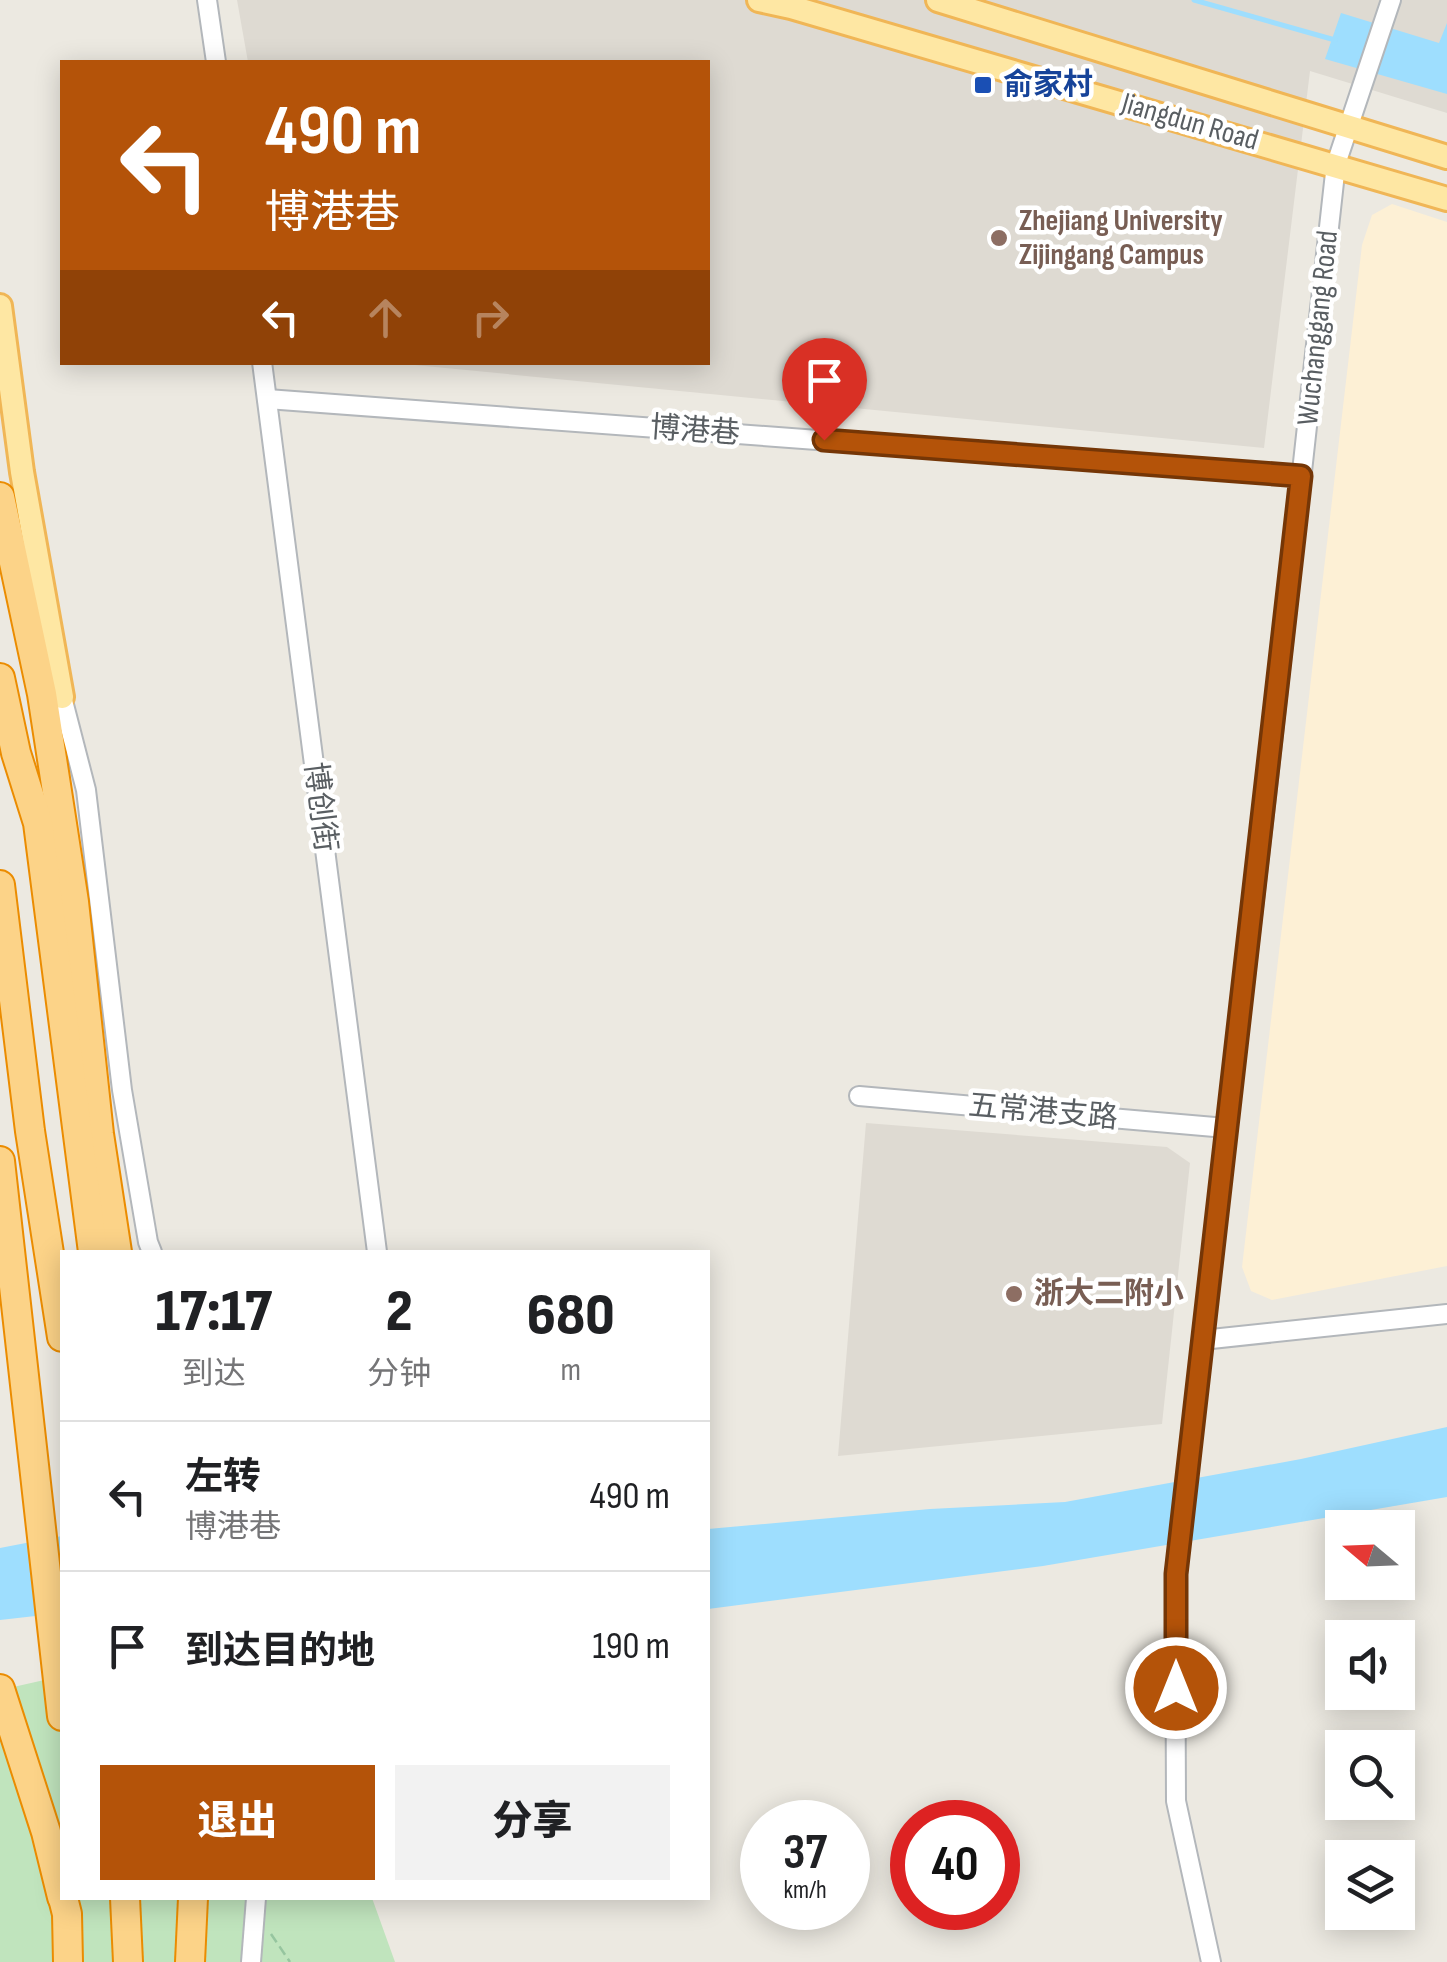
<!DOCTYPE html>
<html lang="zh">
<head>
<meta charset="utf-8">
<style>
	:root { --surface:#fff; --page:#f2f2f2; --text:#202124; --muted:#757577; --line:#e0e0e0; --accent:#b45309 }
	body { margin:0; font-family:"Sofia Sans Condensed","Noto Sans SC",sans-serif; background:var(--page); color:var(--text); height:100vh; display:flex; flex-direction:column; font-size:38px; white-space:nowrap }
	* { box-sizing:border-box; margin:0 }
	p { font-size:32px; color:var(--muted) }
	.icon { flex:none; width:55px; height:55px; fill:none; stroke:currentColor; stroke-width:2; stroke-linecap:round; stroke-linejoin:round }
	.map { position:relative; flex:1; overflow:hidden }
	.details { position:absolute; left:60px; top:1250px; width:650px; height:650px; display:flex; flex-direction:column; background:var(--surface); border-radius:0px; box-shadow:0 5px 25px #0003 }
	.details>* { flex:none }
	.guide { position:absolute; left:60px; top:60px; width:650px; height:305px; border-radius:0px; box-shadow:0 5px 25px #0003; background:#b45309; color:#fff; overflow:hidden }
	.needle { width:65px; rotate:289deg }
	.buttons { position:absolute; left:1325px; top:1510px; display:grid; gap:20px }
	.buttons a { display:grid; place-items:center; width:90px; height:90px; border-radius:0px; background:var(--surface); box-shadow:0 5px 25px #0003; font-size:50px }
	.speed { position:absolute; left:740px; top:1800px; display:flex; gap:20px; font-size:50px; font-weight:700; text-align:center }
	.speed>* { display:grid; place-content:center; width:130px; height:130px; border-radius:50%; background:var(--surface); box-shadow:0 5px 25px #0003; line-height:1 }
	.speed small { font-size:25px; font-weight:400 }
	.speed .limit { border:15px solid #d22; background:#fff; color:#111 }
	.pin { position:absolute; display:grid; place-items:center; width:85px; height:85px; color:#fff; margin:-102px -42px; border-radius:50% 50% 50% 0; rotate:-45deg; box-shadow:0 0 10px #0007 }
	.pin .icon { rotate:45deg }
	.me { position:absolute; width:110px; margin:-55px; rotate:0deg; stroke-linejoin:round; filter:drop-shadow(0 0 8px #0008) }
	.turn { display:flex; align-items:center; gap:35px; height:210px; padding:0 40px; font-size:45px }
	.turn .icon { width:130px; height:130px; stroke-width:2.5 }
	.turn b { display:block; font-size:70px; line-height:85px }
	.lanes { display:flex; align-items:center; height:95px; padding:0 40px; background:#0003; justify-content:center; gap:50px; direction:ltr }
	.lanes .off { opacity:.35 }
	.eta { display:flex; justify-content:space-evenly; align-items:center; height:170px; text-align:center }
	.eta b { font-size:60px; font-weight:800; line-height:70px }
	.cta { display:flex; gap:20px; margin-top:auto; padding:20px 40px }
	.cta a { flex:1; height:115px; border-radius:0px; background:var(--accent); color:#fff; font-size:40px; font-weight:800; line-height:115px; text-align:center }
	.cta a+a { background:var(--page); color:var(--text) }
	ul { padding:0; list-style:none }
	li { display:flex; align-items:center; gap:30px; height:150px; padding:0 40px; border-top:2px solid var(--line) }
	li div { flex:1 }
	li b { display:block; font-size:38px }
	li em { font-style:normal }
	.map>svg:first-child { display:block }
	.commercial { fill:#fdf0d5 }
	.education { fill:#dedad2 }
	.green { fill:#c0e4bd }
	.water { fill:#9edefe }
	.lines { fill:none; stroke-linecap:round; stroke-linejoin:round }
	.stream { stroke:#9edefe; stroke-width:5 }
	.minor-casing { stroke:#b3b7bb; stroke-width:22 }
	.major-casing { stroke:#f0b656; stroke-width:28 }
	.highway-casing { stroke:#eb8c01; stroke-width:32 }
	.path { stroke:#96c59f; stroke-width:2.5; stroke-dasharray:10 5; stroke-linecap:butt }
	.minor { stroke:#fff; stroke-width:18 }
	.major { stroke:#fee7a3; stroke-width:22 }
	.highway { stroke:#fcd388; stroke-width:28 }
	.route-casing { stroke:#753606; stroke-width:25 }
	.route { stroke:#b45309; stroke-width:18 }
	.transit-dot { fill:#1a4fb4; stroke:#fff; stroke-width:4 }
	.education-dot { fill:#8d6e63; stroke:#fff; stroke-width:4 }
	.labels { text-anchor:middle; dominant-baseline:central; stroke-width:9; stroke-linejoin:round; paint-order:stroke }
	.transit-label { font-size:30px; font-weight:bold; fill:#164399; stroke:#fff; text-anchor:start }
	.street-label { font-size:30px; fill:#595e62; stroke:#fff }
	.education-label { font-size:30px; font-weight:bold; fill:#785e54; stroke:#fff; text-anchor:start }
</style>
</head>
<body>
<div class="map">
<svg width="1447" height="1962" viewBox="0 0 1447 1962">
	<rect width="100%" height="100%" fill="#ece9e1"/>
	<polygon class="commercial" points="1392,204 1447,222 1447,1266 1272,1300 1251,1291 1242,1267 1362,245 1372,215"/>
	<g class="education">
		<polygon points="237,0 1447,0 1447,113 1310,71 1264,448 394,363 708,362 708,62 248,62"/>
		<polygon points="866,1123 1167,1147 1190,1163 1162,1424 838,1456"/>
	</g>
	<polygon class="green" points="62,1676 62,1898 372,1898 395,1962 0,1962 0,1690"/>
	<g class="water">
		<polygon points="1341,13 1439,43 1447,23 1447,94 1325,59"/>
		<polygon points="1447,1427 1447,1497 1043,1566 708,1609 708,1529 930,1509 1065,1502 1301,1459"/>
		<polygon points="62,1536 62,1613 0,1620 0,1548"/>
	</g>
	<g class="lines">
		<polyline class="stream" points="1194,0 1335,40"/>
		<g class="minor-casing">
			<g id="minor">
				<polyline points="207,0 216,62"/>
				<polyline points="262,362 377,1252"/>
				<polyline points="267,399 1301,476"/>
				<polyline points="62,697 86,790 122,1090 148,1242 152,1252"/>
				<polyline points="859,1096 1226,1128"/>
				<polyline points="1202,1340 1447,1314"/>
				<polyline points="251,1962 256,1898"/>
				<polyline points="1211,1962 1176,1801 1175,1575 1267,788 1336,164 1391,0"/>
			</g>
		</g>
		<g class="major-casing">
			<g id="major">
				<polyline points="759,0 791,7 1447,199"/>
				<polyline points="938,0 1447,157"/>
				<polyline points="0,306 22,472 62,697"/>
			</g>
		</g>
		<g class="highway-casing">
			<g id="highway">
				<polyline points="0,497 42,694 74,902 99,1134 117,1252"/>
				<polyline points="0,678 16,753 38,823 93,1252"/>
				<polyline points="0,885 30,1131 62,1337"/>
				<polyline points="0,1161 62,1716"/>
				<polyline points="0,1689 46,1832 62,1897"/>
				<polyline points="63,1898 67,1914 68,1962"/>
				<polyline points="125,1898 128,1962"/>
				<polyline points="190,1962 193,1898"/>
			</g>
		</g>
		<polyline class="path" points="271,1934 290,1962"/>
		<use href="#minor" class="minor"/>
		<use href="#major" class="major"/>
		<use href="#highway" class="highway"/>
	</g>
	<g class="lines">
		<g class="route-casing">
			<polyline id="route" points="824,440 1301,476 1176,1574 1176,1688"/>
		</g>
		<use href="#route" class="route"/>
	</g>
	<rect class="transit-dot" x="973" y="75" width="20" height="20" rx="5"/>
	<g class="education-dot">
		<circle cx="999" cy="238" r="10"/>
		<circle cx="1014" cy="1294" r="10"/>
	</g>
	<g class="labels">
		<g class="transit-label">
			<text x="1003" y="85">俞家村</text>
		</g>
		<g class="street-label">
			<text transform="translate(1190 122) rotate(16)">Jiangdun Road</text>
			<text transform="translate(1318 328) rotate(-84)">Wuchanggang Road</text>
			<text transform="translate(695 431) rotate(4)">博港巷</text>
			<text transform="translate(320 807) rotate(83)">博创街</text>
			<text transform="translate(1043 1112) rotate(5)">五常港支路</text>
		</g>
		<g class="education-label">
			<text x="1019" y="221">Zhejiang University<tspan x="1019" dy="34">Zijingang Campus</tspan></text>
			<text x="1034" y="1294">浙大二附小</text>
		</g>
	</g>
</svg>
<div class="buttons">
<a><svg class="needle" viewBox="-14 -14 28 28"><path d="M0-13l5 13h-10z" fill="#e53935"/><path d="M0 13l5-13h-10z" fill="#757577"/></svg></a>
<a><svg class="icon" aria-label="sound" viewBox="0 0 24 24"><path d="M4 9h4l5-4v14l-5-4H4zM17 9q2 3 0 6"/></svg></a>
<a><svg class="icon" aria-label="search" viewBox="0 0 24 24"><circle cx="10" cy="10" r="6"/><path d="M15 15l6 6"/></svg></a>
<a><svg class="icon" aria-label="layers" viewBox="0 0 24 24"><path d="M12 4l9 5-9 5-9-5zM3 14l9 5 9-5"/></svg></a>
</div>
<div class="speed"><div>37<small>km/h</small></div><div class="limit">40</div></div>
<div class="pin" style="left:824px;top:440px;background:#d93025"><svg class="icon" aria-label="arrive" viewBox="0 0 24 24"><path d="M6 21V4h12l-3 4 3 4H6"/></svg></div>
<svg class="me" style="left:1176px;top:1688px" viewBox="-20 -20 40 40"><circle r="17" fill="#b45309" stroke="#fff" stroke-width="3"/><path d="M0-11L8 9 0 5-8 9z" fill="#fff"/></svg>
<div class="guide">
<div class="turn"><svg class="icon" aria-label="left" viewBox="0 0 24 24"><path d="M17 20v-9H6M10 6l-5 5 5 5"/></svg><div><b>490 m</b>博港巷</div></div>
<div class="lanes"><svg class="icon" aria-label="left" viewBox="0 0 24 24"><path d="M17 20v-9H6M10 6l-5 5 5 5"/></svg><svg class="icon off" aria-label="ahead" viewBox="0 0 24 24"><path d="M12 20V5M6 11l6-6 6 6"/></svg><svg class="icon off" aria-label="right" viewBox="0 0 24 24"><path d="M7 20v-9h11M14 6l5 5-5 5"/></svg></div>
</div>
<section class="details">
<div class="eta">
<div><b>17:17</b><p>到达</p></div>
<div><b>2</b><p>分钟</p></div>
<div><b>680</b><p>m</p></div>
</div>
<ul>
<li><svg class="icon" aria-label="left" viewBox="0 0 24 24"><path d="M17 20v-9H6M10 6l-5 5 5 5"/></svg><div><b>左转</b><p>博港巷</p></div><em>490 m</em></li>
<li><svg class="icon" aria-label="arrive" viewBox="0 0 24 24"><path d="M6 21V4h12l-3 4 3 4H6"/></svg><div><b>到达目的地</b></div><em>190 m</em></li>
</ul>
<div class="cta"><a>退出</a><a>分享</a></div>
</section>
</div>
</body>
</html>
